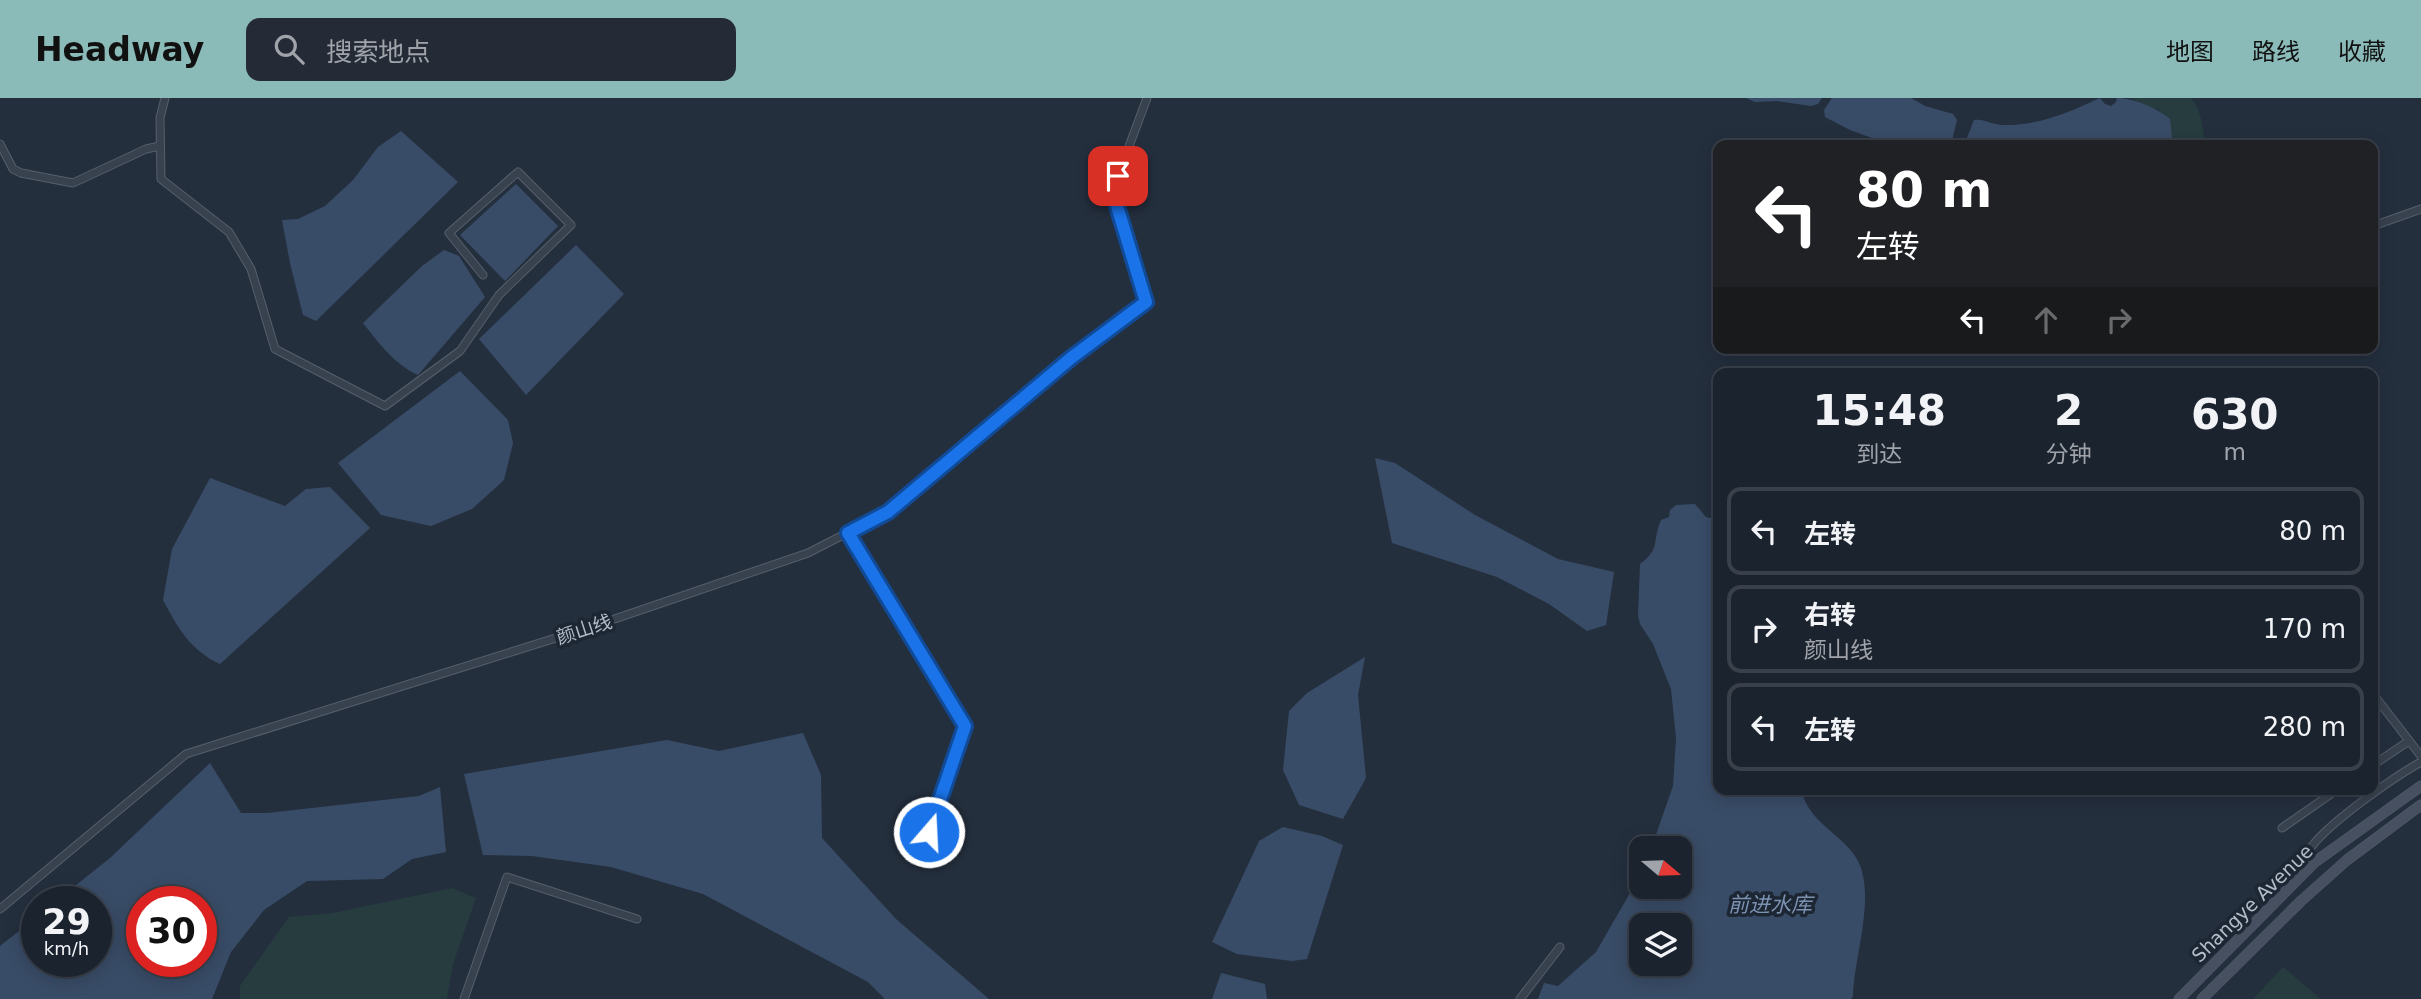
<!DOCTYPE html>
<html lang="zh">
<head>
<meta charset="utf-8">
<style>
	:root { --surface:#1b232e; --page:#242b36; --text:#f1f3f6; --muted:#a0a4aa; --line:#39404a; --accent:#8bbbb9 }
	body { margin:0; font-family:"DejaVu Sans","Noto Sans SC",sans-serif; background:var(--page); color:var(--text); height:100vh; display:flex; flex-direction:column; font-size:26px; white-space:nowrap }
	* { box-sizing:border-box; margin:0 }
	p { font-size:23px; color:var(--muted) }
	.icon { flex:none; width:38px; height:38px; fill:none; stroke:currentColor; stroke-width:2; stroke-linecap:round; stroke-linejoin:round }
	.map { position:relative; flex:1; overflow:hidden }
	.drawer { position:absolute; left:1713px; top:270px; width:665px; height:427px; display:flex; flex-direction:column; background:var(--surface); border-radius:14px; box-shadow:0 4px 18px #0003,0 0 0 2px var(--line) }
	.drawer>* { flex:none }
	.banner { position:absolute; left:1713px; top:42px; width:665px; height:214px; border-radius:14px; box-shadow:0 4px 18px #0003,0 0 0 2px var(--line); background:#202124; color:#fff; overflow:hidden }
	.needle { width:46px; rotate:109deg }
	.buttons { position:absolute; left:1629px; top:738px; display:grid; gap:14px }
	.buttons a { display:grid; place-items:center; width:63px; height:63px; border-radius:14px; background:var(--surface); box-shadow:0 4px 18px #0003,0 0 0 2px var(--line); font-size:35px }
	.speed { position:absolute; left:21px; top:788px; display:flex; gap:14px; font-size:35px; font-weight:700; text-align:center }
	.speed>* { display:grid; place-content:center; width:91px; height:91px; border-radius:50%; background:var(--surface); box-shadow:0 4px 18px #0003,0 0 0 2px var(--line); line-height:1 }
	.speed small { font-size:18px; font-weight:400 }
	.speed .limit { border:10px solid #d22; background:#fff; color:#111 }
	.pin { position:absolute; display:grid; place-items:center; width:60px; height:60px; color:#fff; margin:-30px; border-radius:14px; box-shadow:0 4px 10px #0006 }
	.me { position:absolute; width:77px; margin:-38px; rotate:19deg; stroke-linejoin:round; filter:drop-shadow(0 0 5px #0008) }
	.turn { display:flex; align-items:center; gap:24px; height:147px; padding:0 28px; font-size:32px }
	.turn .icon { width:91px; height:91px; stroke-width:2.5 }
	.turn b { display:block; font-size:49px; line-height:60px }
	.lanes { display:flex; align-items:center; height:66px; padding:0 28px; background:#0003; justify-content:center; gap:35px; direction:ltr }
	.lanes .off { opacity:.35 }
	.eta { display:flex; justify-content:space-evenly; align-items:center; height:119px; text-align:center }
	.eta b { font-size:42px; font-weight:600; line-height:49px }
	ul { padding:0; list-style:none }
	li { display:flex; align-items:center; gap:21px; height:88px; margin:0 14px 10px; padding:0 14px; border:4px solid var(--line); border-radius:14px }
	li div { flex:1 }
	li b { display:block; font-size:26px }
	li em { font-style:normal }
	header { display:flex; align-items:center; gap:42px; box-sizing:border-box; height:98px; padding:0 35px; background:var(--accent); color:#111 }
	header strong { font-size:33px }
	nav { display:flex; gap:38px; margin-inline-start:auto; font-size:24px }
	.search { width:490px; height:63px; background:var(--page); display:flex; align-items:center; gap:18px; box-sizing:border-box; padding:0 24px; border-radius:14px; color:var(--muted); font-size:26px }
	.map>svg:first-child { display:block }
	.green { fill:#263c3f }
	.water { fill:#394c67; fill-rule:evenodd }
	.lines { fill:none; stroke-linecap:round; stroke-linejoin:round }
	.street-casing { stroke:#565f6c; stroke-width:9 }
	.secondary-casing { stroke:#565f6c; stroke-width:11 }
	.street { stroke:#38414e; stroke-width:7 }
	.secondary { stroke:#465061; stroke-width:10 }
	.route-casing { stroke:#114b97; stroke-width:18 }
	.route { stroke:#1a73e8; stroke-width:12 }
	.labels { text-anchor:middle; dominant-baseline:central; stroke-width:7; stroke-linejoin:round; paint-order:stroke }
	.street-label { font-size:19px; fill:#b4bcc9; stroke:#1d2633 }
	.water-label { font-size:21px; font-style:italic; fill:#7c92b1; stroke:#1d2633 }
</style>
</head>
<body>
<header>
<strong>Headway</strong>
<div class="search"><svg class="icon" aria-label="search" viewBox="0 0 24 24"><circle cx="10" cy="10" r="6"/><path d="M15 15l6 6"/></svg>搜索地点</div>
<nav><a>地图</a><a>路线</a><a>收藏</a></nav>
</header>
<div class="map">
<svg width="2421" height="901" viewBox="0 0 2421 901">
	<rect width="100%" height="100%" fill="#242f3e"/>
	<g class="green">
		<path d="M2131 0H2191C2202 14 2203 30 2205 47H2173L2171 29 2159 11 2147 9Z"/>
		<polygon points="452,790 476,800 453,866 447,901 240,901 240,888 289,819 333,815"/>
		<polygon points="2283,869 2321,901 2253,901"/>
	</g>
	<g class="water">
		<polygon points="1746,0 1822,0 1818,6 1811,8 1777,3 1755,4"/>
		<polygon points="1832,0 1911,0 1925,8 1953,16 1957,22 1951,47 1891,47 1850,32 1825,19 1824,12"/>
		<path d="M2100 0 2105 6 2111 8 2116 4 2117 0C2134 0 2157 10 2170 21L2173 47H1964L1974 22C1984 20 1994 28 2006 27 2040 27 2070 14 2100 0Z"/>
		<polygon points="401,33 458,84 316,223 303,217 290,165 282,122 298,121 325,108 353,82 378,49"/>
		<polygon points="516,86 558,128 505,183 460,137"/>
		<polygon points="576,147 624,196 526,297 479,241"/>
		<path d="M444 152 459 158 485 199 418 277C395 267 378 244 363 225L422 168Z"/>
		<polygon points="460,273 508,322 513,345 504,382 472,411 431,428 381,417 338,365"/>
		<polygon points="1375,360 1395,365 1475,417 1558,461 1614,474 1606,527 1587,533 1549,506 1497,479 1392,445"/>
		<path d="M210 380 285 408 306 391 330 389 370 430 220 566C190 552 178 530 163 502L172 451Z"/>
		<path d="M1695 406 1706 419 1718 422V691H1802C1805 723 1845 737 1858 763 1876 799 1854 859 1853 898L1851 901H1538L1544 885 1558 888 1596 854 1641 776 1642 789H1680V751H1651L1673 688 1676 640 1671 591 1653 546 1640 526 1638 518 1640 466C1661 451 1652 442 1661 422L1669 419 1670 412 1676 407ZM1642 828H1680V866H1642Z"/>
		<polygon points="1365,559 1358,597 1366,680 1343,721 1299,707 1283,672 1289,613 1307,595"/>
		<polygon points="803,635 821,677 822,740 896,821 989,901 885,901 868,884 703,796 611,769 532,758 483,757 464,676 667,642 719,653"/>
		<path d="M210 665 241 715H267L419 698 440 689 446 754 412 761 383 781 307 783 264 812 231 854 212 901H0V848L37 819V863H96V803H56L110 760ZM142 803H201V863H142Z"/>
		<polygon points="1283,729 1322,738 1343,747 1307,861 1292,863 1237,856 1212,844 1259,743"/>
		<polygon points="1221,875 1265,886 1267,901 1212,901"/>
	</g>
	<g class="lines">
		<g class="street-casing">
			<g id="street">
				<polyline points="165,0 160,20 161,81 229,134 251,171 275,251 385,308 460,253 499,197 571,127 518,74 449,135 483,177"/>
				<polyline points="0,46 13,71 21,75 73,85 146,51 160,48"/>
				<polyline points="2373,128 2421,111"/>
				<polyline points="848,435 965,628 929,734 902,730"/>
				<polyline points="2373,596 2421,658"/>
				<polyline points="2373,667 2409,643"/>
				<polyline points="2282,730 2338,691"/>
				<path d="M2302 775C2303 769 2304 760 2308 754 2322 729 2394 679 2421 664"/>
				<polyline points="0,811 186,656 594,528 808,455 888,414 1071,260 1146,204 1117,108 1118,78 1147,0"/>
				<polyline points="464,901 507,779 637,821"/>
				<polyline points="1520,901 1560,849"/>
			</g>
		</g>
		<g class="secondary-casing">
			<g id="secondary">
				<polyline points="2179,901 2315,764 2421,688"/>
				<polyline points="2202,901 2301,803 2347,762 2421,707"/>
			</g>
		</g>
		<use href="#street" class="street"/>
		<use href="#secondary" class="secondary"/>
	</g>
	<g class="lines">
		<g class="route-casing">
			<polyline id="route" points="929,734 965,628 848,435 888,414 1071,260 1146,204 1117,108 1118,78"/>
		</g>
		<use href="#route" class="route"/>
	</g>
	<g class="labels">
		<g class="street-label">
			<text transform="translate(584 531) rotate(-18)">颜山线</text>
			<text transform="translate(2252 805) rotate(-44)">Shangye Avenue</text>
		</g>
		<g class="water-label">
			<text x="1770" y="807">前进水库</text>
		</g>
	</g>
</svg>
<div class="buttons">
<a><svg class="needle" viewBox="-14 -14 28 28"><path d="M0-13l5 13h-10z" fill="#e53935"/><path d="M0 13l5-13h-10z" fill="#a0a4aa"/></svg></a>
<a><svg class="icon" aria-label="layers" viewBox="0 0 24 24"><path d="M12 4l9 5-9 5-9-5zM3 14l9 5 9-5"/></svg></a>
</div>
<div class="speed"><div>29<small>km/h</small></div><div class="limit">30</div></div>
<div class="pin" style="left:1118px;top:78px;background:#d93025"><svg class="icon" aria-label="arrive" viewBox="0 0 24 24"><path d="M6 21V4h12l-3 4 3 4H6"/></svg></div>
<svg class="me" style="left:929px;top:734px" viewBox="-20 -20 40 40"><circle r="17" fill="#1a73e8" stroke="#fff" stroke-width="3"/><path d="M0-11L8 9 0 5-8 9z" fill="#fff"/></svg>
<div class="banner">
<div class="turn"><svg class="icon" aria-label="left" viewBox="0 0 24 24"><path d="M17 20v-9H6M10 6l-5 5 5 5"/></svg><div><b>80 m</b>左转</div></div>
<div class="lanes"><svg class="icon" aria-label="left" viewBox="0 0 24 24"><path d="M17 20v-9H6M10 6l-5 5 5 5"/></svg><svg class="icon off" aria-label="ahead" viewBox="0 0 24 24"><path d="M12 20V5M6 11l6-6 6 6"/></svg><svg class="icon off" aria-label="right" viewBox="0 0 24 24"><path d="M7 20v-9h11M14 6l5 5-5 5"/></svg></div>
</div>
<section class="drawer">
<div class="eta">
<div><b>15:48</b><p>到达</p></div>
<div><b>2</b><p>分钟</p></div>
<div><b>630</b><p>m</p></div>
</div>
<ul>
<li><svg class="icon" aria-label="left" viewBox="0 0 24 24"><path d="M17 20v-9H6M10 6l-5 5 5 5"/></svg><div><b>左转</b></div><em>80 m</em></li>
<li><svg class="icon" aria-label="right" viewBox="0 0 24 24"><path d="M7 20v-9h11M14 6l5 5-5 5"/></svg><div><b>右转</b><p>颜山线</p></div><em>170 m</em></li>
<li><svg class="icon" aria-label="left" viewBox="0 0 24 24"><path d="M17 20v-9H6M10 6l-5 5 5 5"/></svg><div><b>左转</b></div><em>280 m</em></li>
</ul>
</section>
</div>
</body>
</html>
